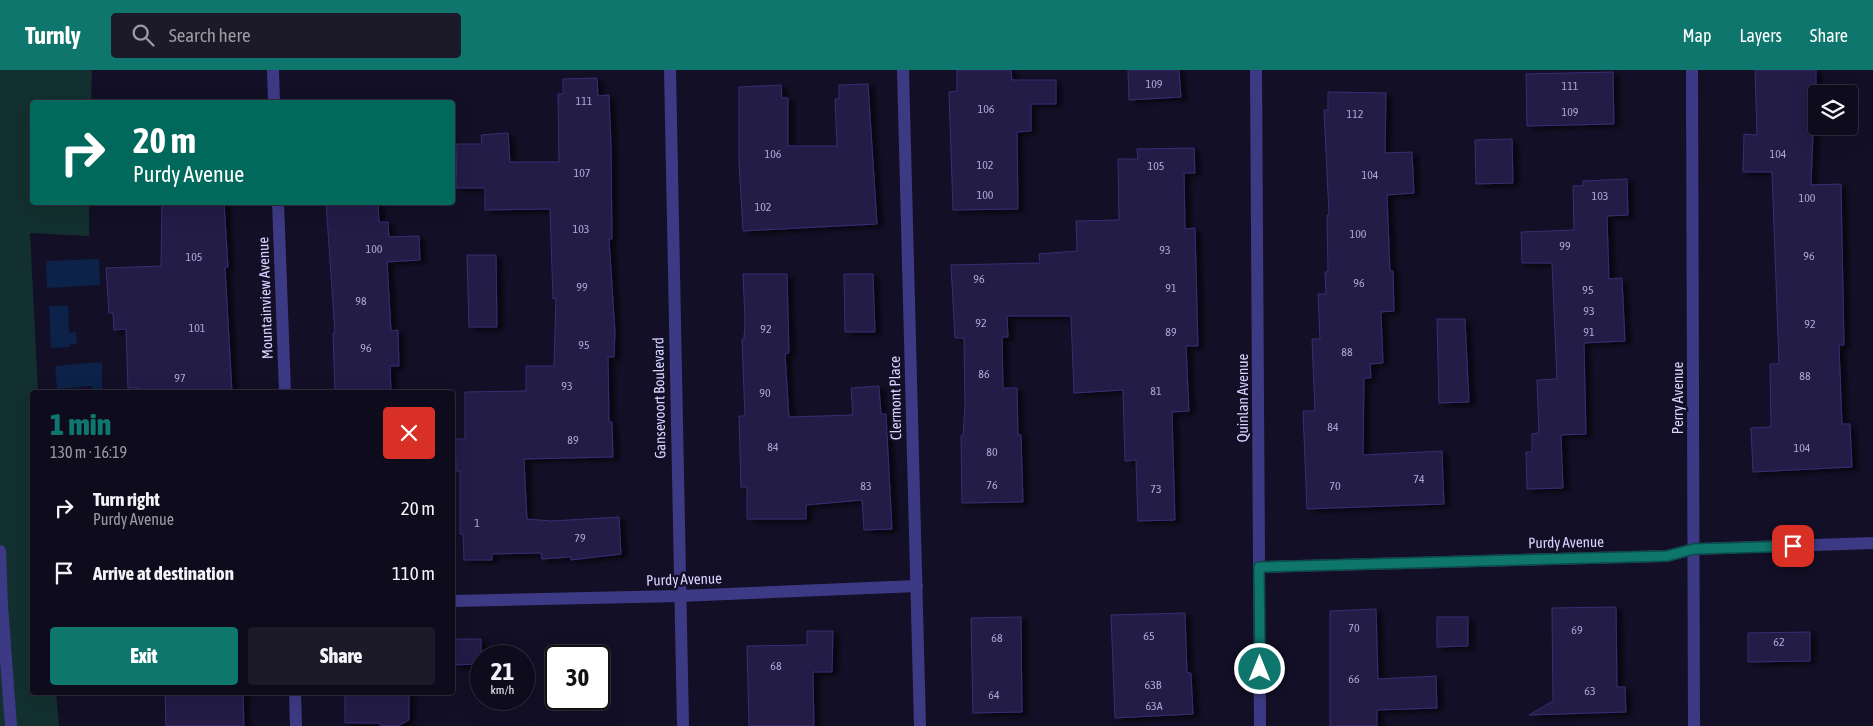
<!DOCTYPE html>
<html lang="en">
<head>
<meta charset="utf-8">
<style>
	:root { --surface:#0e0b1c; --page:#1c1929; --text:#f1f3f6; --muted:#9b9ba3; --line:#2e2b3b; --accent:#0f766e }
	body { margin:0; font-family:"Asap Condensed",sans-serif; background:var(--page); color:var(--text); height:100vh; display:flex; flex-direction:column; font-size:19px; white-space:nowrap }
	* { box-sizing:border-box; margin:0 }
	p { font-size:16px; color:var(--muted) }
	.icon { flex:none; width:28px; height:28px; fill:none; stroke:currentColor; stroke-width:2; stroke-linecap:round; stroke-linejoin:round }
	.map { position:relative; flex:1; overflow:hidden }
	.side { position:absolute; left:30px; top:320px; width:425px; height:305px; display:flex; flex-direction:column; background:var(--surface); border-radius:5px; box-shadow:0 5px 20px #0002,0 0 0 1px var(--line) }
	.side>* { flex:none }
	.banner { position:absolute; left:30px; top:30px; width:425px; height:105px; border-radius:5px; box-shadow:0 5px 20px #0002,0 0 0 1px var(--line); background:#00695c; color:#fff; overflow:hidden }
	.controls { position:absolute; left:1808px; top:15px; display:grid; gap:10px }
	.controls a { display:grid; place-items:center; width:50px; height:50px; border-radius:5px; background:var(--surface); box-shadow:0 5px 20px #0002,0 0 0 1px var(--line); font-size:25px }
	.speed { position:absolute; left:470px; top:575px; display:flex; gap:10px; font-size:25px; font-weight:700; text-align:center }
	.speed>* { display:grid; place-content:center; width:65px; height:65px; border-radius:50%; background:var(--surface); box-shadow:0 5px 20px #0002,0 0 0 1px var(--line); line-height:1 }
	.speed small { font-size:12px; font-weight:400 }
	.speed .limit { border:2px solid #111; border-radius:8px; background:#fff; color:#111 }
	.pin { position:absolute; display:grid; place-items:center; width:42px; height:42px; color:#fff; margin:-21px; border-radius:10px; box-shadow:0 2px 8px #0006 }
	.me { position:absolute; width:55px; margin:-28px; rotate:0deg; stroke-linejoin:round; filter:drop-shadow(0 0 4px #0008) }
	.turn { display:flex; align-items:center; gap:18px; height:105px; padding:0 20px; font-size:22px }
	.turn .icon { width:65px; height:65px; stroke-width:2.5 }
	.turn b { display:block; font-size:35px; line-height:42px }
	.round { display:grid; place-items:center; flex:none; width:52px; height:52px; border-radius:5px; background:var(--page) }
	.summary { display:flex; align-items:center; justify-content:space-between; height:85px; padding:0 20px }
	h1 { font-size:30px; font-weight:800; line-height:38px; color:var(--accent) }
	.action { display:flex; gap:10px; margin-top:auto; padding:10px 20px }
	.action a { flex:1; height:58px; border-radius:5px; background:var(--accent); color:#fff; font-size:20px; font-weight:800; line-height:58px; text-align:center }
	.action a+a { background:var(--page); color:var(--text) }
	ul { padding:0; list-style:none }
	li { display:flex; align-items:center; gap:15px; height:65px; padding:0 20px }
	li div { flex:1 }
	li b { display:block; font-size:19px }
	li em { font-style:normal }
	header { display:flex; align-items:center; gap:30px; box-sizing:border-box; height:70px; padding:0 25px; background:var(--accent); color:#fff }
	header strong { font-size:24px }
	nav { display:flex; gap:28px; margin-inline-start:auto; font-size:18px }
	.search { width:350px; height:45px; background:var(--page); display:flex; align-items:center; gap:12px; box-sizing:border-box; padding:0 18px; border-radius:5px; color:var(--muted); font-size:19px }
	.map>svg:first-child { display:block }
	.green { fill:#12302f }
	.water { fill:#0c2248 }
	.building { fill:#241b47; stroke:#3b2d73; filter:url(#shadow) }
	.lines { fill:none; stroke-linecap:round; stroke-linejoin:round }
	.minor { stroke:#3d3a85; stroke-width:12 }
	.route-casing { stroke:#0a4d48; stroke-width:12 }
	.route { stroke:#0f766e; stroke-width:9 }
	.labels { text-anchor:middle; dominant-baseline:central; stroke-width:5; stroke-linejoin:round; paint-order:stroke }
	.number-label { font-size:12px; fill:#aca6d1 }
	.street-label { font-size:15px; fill:#d9d4ff; stroke:#130f26 }
</style>
</head>
<body>
<header>
<strong>Turnly</strong>
<div class="search"><svg class="icon" aria-label="search" viewBox="0 0 24 24"><circle cx="10" cy="10" r="6"/><path d="M15 15l6 6"/></svg>Search here</div>
<nav><a>Map</a><a>Layers</a><a>Share</a></nav>
</header>
<div class="map">
<svg width="1873" height="656" viewBox="0 0 1873 656">
	<defs>
		<filter id="shadow"><feDropShadow dx="5.5" dy="3" stdDeviation="2.5" flood-color="#0009"/></filter>
	</defs>
	<rect width="100%" height="100%" fill="#130f26"/>
	<polygon class="green" points="0,0 92,0 91,32 32,32 32,132 89,133 89,166 30,163 38,322 32,322 32,622 56,623 59,656 0,656"/>
	<g class="water">
		<polygon points="99,189 100,215 47,218 46,191"/>
		<polygon points="49,236 68,236 69,263 76,262 77,274 70,274 70,277 51,278"/>
		<polygon points="102,292 102,322 93,322 92,316 57,319 55,296"/>
	</g>
	<g class="building">
		<polygon points="957,0 1011,0 1012,10 1056,10 1056,34 1031,34 1031,61 1017,62 1018,139 953,140 949,22 957,21"/>
		<polygon points="1128,0 1179,0 1181,27 1129,30"/>
		<polygon points="1755,0 1816,0 1816,41 1814,41 1811,115 1841,114 1844,275 1839,275 1842,354 1850,354 1852,397 1753,402 1751,358 1771,357 1770,294 1779,294 1772,102 1743,102 1744,64 1757,65"/>
		<polygon points="1613,2 1614,54 1527,56 1526,4"/>
		<polygon points="597,8 598,26 609,25 611,75 612,169 609,169 615,262 614,287 608,287 609,352 612,352 613,387 524,389 527,449 551,451 619,447 621,484 571,490 571,487 542,489 541,483 492,484 492,490 464,490 463,464 460,464 460,401 456,401 455,369 465,369 465,322 526,321 526,296 554,296 556,228 553,229 550,139 485,140 485,118 456,118 457,74 482,74 481,65 508,63 510,92 559,92 558,24 563,24 563,9"/>
		<polygon points="868,14 877,154 743,161 739,92 739,17 781,15 782,28 788,28 788,76 837,76 835,29 839,29 839,15"/>
		<polygon points="1328,22 1386,23 1385,83 1412,82 1414,123 1387,125 1390,201 1393,201 1394,241 1381,242 1383,293 1370,294 1371,308 1364,308 1363,385 1442,381 1444,434 1307,439 1303,341 1315,341 1312,269 1320,269 1318,224 1326,224 1325,202 1328,202 1327,145 1329,145 1324,40 1328,40"/>
		<polygon points="1512,69 1513,113 1476,114 1475,70"/>
		<polygon points="1194,78 1195,103 1184,103 1185,159 1195,158 1198,276 1186,276 1189,341 1172,342 1175,450 1138,451 1136,390 1125,391 1123,320 1074,323 1071,246 1007,246 1008,267 1002,267 1003,318 1017,318 1018,365 1021,365 1023,432 962,433 961,366 963,366 965,337 964,268 955,268 951,195 1040,193 1039,184 1077,181 1076,151 1119,150 1118,89 1138,89 1137,79"/>
		<polygon points="1627,109 1628,145 1607,146 1609,209 1622,208 1625,271 1584,273 1586,364 1561,365 1563,418 1527,419 1526,382 1532,382 1532,364 1539,363 1537,310 1557,309 1552,193 1522,193 1521,162 1574,160 1573,116 1583,116 1583,111"/>
		<polygon points="162,132 224,132 228,197 225,197 232,322 139,322 139,318 128,318 126,259 114,260 113,243 109,243 106,198 161,196"/>
		<polygon points="326,132 378,132 379,152 388,152 389,167 419,166 420,190 387,192 391,261 398,260 399,296 390,296 391,322 335,322 333,263 335,263"/>
		<polygon points="467,185 496,185 497,257 469,257"/>
		<polygon points="743,204 787,204 789,283 785,284 789,347 853,345 851,318 879,316 881,344 886,344 892,459 864,460 862,430 806,435 806,449 747,449 747,417 741,417 739,346 745,346 742,269 744,269 745,250"/>
		<polygon points="844,204 873,204 875,262 845,262"/>
		<polygon points="1437,249 1465,249 1469,332 1439,333"/>
		<polygon points="1616,537 1617,617 1625,617 1626,642 1529,645 1553,631 1552,538"/>
		<polygon points="1376,539 1378,609 1436,606 1437,638 1377,640 1377,656 1330,656 1330,541"/>
		<polygon points="1185,543 1187,603 1191,603 1193,644 1115,648 1111,545"/>
		<polygon points="1021,547 1022,642 973,643 971,548"/>
		<polygon points="1437,547 1468,547 1468,576 1437,577"/>
		<polygon points="807,561 833,561 832,602 813,602 814,656 749,656 747,576 807,575"/>
		<polygon points="1810,562 1810,591 1748,592 1748,563"/>
		<polygon points="452,569 481,569 481,594 452,595"/>
		<polygon points="165,622 243,622 244,656 166,656"/>
		<polygon points="345,622 409,622 409,650 398,656 382,656 378,653 345,653"/>
	</g>
	<g class="lines">
		<g class="minor">
			<polyline points="273,0 274,32"/>
			<polyline points="670,0 683,656"/>
			<polyline points="903,0 920,656"/>
			<polyline points="1256,0 1260,656"/>
			<polyline points="1692,0 1694,656"/>
			<polyline points="278,132 285,322"/>
			<polyline points="0,481 2,536 0,536"/>
			<polyline points="1259,497 1667,486 1694,479 1873,473"/>
			<polyline points="452,531 679,526 917,516"/>
			<polyline points="2,536 11,656"/>
			<polyline points="295,622 296,656"/>
		</g>
	</g>
	<g class="lines">
		<g class="route-casing">
			<polyline id="route" points="1260,599 1259,497 1667,486 1694,479 1793,476"/>
		</g>
		<use href="#route" class="route"/>
	</g>
	<g class="labels">
		<g class="number-label">
			<text x="1154" y="14">109</text>
			<text x="1570" y="16">111</text>
			<text x="584" y="31">111</text>
			<text x="986" y="39">106</text>
			<text x="1570" y="42">109</text>
			<text x="1355" y="44">112</text>
			<text x="773" y="84">106</text>
			<text x="1778" y="84">104</text>
			<text x="985" y="95">102</text>
			<text x="1156" y="96">105</text>
			<text x="582" y="103">107</text>
			<text x="1370" y="105">104</text>
			<text x="985" y="125">100</text>
			<text x="1600" y="126">103</text>
			<text x="1807" y="128">100</text>
			<text x="763" y="137">102</text>
			<text x="581" y="159">103</text>
			<text x="1358" y="164">100</text>
			<text x="1565" y="176">99</text>
			<text x="374" y="179">100</text>
			<text x="1165" y="180">93</text>
			<text x="1809" y="186">96</text>
			<text x="194" y="187">105</text>
			<text x="979" y="209">96</text>
			<text x="1359" y="213">96</text>
			<text x="582" y="217">99</text>
			<text x="1171" y="218">91</text>
			<text x="1588" y="220">95</text>
			<text x="361" y="231">98</text>
			<text x="1589" y="241">93</text>
			<text x="981" y="253">92</text>
			<text x="1810" y="254">92</text>
			<text x="197" y="258">101</text>
			<text x="766" y="259">92</text>
			<text x="1171" y="262">89</text>
			<text x="1589" y="262">91</text>
			<text x="584" y="275">95</text>
			<text x="366" y="278">96</text>
			<text x="1347" y="282">88</text>
			<text x="984" y="304">86</text>
			<text x="1805" y="306">88</text>
			<text x="180" y="308">97</text>
			<text x="567" y="316">93</text>
			<text x="1156" y="321">81</text>
			<text x="765" y="323">90</text>
			<text x="1333" y="357">84</text>
			<text x="573" y="370">89</text>
			<text x="773" y="377">84</text>
			<text x="1802" y="378">104</text>
			<text x="992" y="382">80</text>
			<text x="1419" y="409">74</text>
			<text x="992" y="415">76</text>
			<text x="866" y="416">83</text>
			<text x="1335" y="416">70</text>
			<text x="1156" y="419">73</text>
			<text x="477" y="453">1</text>
			<text x="580" y="468">79</text>
			<text x="1354" y="558">70</text>
			<text x="1577" y="560">69</text>
			<text x="1149" y="566">65</text>
			<text x="997" y="568">68</text>
			<text x="1779" y="572">62</text>
			<text x="776" y="596">68</text>
			<text x="1354" y="609">66</text>
			<text x="1153" y="615">63B</text>
			<text x="1590" y="621">63</text>
			<text x="994" y="625">64</text>
			<text x="1154" y="636">63A</text>
		</g>
		<g class="street-label">
			<text transform="translate(265 228) rotate(-92)">Mountainview Avenue</text>
			<text transform="translate(659 328) rotate(-91)">Gansevoort Boulevard</text>
			<text transform="translate(895 328) rotate(-91)">Clermont Place</text>
			<text transform="translate(1242 328) rotate(-90)">Quinlan Avenue</text>
			<text transform="translate(1677 328) rotate(-90)">Perry Avenue</text>
			<text transform="translate(1566 472) rotate(-1)">Purdy Avenue</text>
			<text transform="translate(684 509) rotate(-2)">Purdy Avenue</text>
		</g>
	</g>
</svg>
<div class="controls">
<a><svg class="icon" aria-label="layers" viewBox="0 0 24 24"><path d="M12 4l9 5-9 5-9-5zM3 14l9 5 9-5"/></svg></a>
</div>
<div class="speed"><div>21<small>km/h</small></div><div class="limit">30</div></div>
<div class="pin" style="left:1793px;top:476px;background:#d93025"><svg class="icon" aria-label="arrive" viewBox="0 0 24 24"><path d="M6 21V4h12l-3 4 3 4H6"/></svg></div>
<svg class="me" style="left:1260px;top:599px" viewBox="-20 -20 40 40"><circle r="17" fill="#0f766e" stroke="#fff" stroke-width="3"/><path d="M0-11L8 9 0 5-8 9z" fill="#fff"/></svg>
<div class="banner">
<div class="turn"><svg class="icon" aria-label="right" viewBox="0 0 24 24"><path d="M7 20v-9h11M14 6l5 5-5 5"/></svg><div><b>20 m</b>Purdy Avenue</div></div>
</div>
<section class="side">
<div class="summary"><div><h1>1 min</h1><p>130 m · 16:19</p></div><a class="round" style="background:#d93025;color:#fff"><svg class="icon" aria-label="close" viewBox="0 0 24 24"><path d="M6 6l12 12M18 6L6 18"/></svg></a></div>
<ul>
<li><svg class="icon" aria-label="right" viewBox="0 0 24 24"><path d="M7 20v-9h11M14 6l5 5-5 5"/></svg><div><b>Turn right</b><p>Purdy Avenue</p></div><em>20 m</em></li>
<li><svg class="icon" aria-label="arrive" viewBox="0 0 24 24"><path d="M6 21V4h12l-3 4 3 4H6"/></svg><div><b>Arrive at destination</b></div><em>110 m</em></li>
</ul>
<div class="action"><a>Exit</a><a>Share</a></div>
</section>
</div>
</body>
</html>
